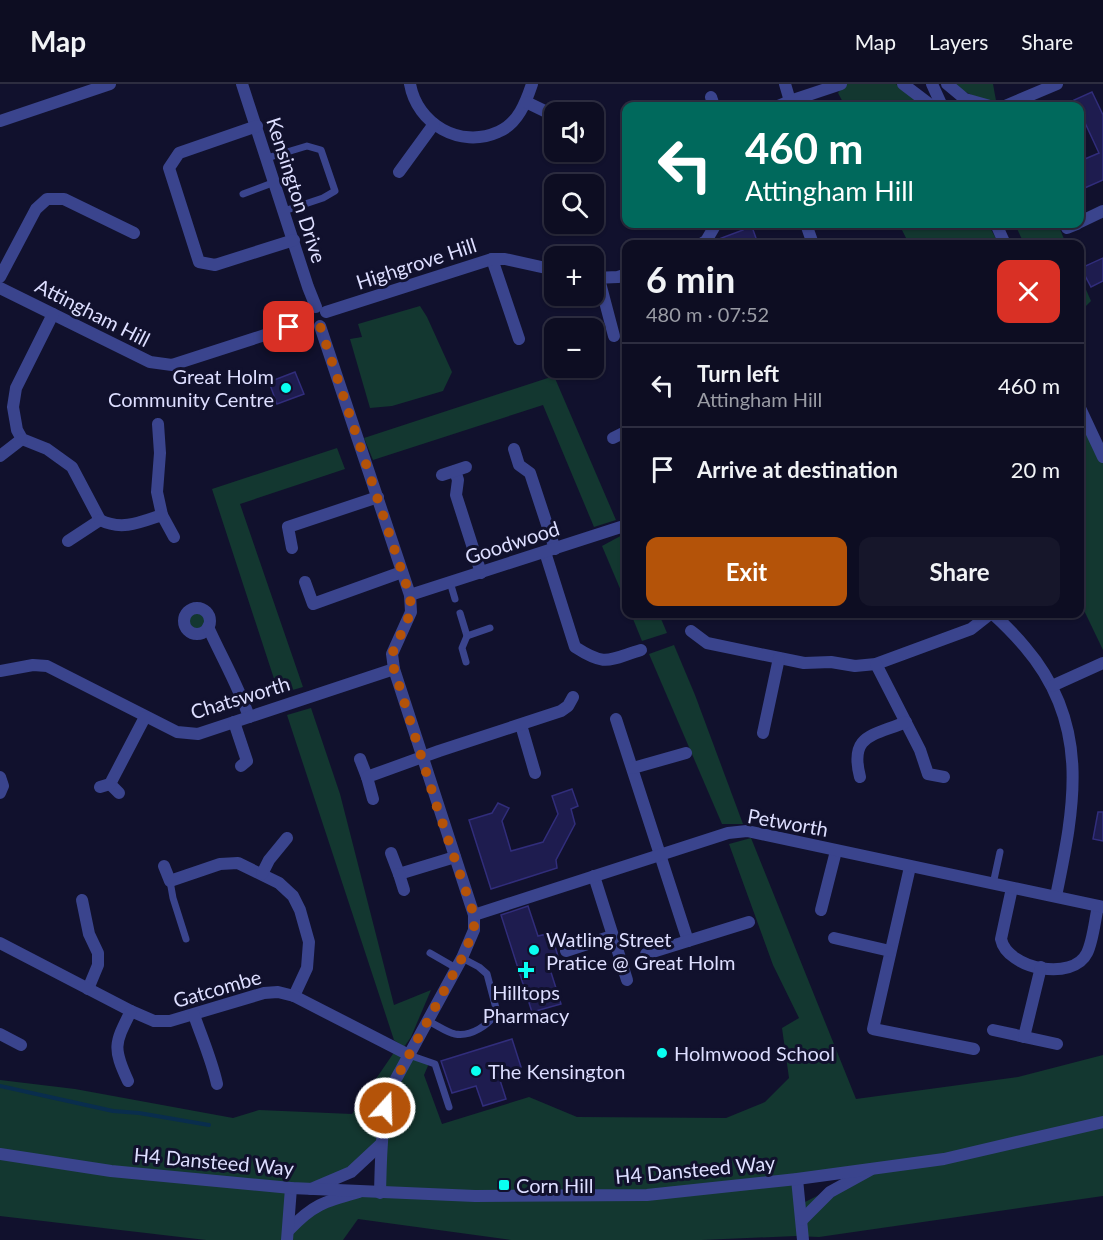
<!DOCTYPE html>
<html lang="en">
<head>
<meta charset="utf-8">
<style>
	:root { --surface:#0d0d22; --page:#16162a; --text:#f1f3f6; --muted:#9a9ca5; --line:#2d2d40; --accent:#b45309 }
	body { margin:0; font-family:Lato,sans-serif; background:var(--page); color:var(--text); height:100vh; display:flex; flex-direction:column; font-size:22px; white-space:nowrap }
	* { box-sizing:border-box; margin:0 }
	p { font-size:20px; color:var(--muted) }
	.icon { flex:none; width:33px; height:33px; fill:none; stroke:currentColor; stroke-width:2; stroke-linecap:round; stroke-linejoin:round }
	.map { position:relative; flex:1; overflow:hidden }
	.details { position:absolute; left:622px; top:156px; width:462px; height:378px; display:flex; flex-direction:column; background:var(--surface); border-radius:12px; box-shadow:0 2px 4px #0004,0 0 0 2px var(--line) }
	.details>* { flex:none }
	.top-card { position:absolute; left:622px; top:18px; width:462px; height:126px; border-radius:12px; box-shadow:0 2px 4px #0004,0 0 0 2px var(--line); background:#00695c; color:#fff; overflow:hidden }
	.controls { position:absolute; left:544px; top:18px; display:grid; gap:12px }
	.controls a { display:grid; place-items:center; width:60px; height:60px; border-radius:12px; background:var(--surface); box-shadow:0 2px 4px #0004,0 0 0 2px var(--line); font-size:30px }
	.pin { position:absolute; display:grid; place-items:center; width:51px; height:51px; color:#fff; margin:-26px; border-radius:12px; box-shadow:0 3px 9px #0006 }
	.me { position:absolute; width:66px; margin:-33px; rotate:20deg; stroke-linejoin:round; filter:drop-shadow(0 0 4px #0008) }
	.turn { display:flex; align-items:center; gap:21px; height:126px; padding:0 24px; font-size:27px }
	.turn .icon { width:78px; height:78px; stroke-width:2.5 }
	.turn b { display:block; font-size:42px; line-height:51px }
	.round { display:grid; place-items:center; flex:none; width:63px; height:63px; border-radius:12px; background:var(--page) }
	.head { display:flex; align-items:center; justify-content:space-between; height:102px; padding:0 24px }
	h1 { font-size:36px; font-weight:700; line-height:45px }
	.action { display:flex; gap:12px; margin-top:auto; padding:12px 24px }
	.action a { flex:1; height:69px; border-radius:12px; background:var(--accent); color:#fff; font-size:24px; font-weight:700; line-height:69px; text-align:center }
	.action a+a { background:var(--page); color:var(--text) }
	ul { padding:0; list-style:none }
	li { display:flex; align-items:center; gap:18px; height:84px; padding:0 24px; border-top:2px solid var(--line) }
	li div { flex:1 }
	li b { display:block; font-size:22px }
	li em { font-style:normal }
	header { display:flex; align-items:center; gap:36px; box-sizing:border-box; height:84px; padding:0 30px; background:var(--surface); border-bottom:2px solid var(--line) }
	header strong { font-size:28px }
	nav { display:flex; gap:33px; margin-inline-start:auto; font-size:21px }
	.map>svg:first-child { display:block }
	.green { fill:#133730; fill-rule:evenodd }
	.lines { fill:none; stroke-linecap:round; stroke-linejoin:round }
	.stream { stroke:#092d4d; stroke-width:4 }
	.building { fill:#1e1c4f; stroke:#312d7b; stroke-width:1.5 }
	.service { stroke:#3a448d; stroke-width:7 }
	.minor { stroke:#3a448d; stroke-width:12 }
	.tertiary { stroke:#3a448d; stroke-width:12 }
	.route { stroke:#b45309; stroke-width:10; stroke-dasharray:0 18 }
	.poi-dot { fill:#09fff1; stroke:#11112d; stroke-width:2 }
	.labels { text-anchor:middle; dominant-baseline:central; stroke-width:6; stroke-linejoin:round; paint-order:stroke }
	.street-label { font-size:20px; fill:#dddeff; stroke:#11112d }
	.poi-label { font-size:20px; fill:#dddeff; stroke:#11112d; text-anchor:start }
</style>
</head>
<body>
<header>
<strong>Map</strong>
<nav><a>Map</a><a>Layers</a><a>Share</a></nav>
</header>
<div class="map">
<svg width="1103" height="1156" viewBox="0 0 1103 1156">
	<rect width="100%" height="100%" fill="#11112d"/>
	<g class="green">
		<polygon points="844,0 896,0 925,22 845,22 838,9"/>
		<polygon points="956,0 993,0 997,22 993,22 958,4"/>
		<polygon points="899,140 988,140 999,160 909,160"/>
		<polygon points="1015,140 1058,140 1066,160 1024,160"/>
		<polygon points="1080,192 1091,217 1080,228"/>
		<polygon points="420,222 427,233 452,288 443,307 392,322 370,324 350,255 362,253 358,240"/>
		<polygon points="554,292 616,436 594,443 543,321 373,376 364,354"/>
		<polygon points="1080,324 1103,373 1103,566 1080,518"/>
		<polygon points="337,364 345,385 240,420 303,603 279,610 212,405"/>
		<polygon points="626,449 627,453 627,521 602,462"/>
		<circle cx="197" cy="537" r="8"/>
		<polygon points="631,530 659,530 667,549 642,557"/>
		<polygon points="674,561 695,611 743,740 722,740 649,570"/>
		<polygon points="311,624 340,710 394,921 431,906 411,953 404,963 394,956 287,631"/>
		<path d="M751 754 856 1015 1018 993 1103 971V1112L819 1153 796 1152 701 1156H511L358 1135 343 1156H206L0 1132V996L75 1005 233 1034 259 1026 352 1030 397 964 430 977 424 991 442 1040 529 1013 577 1033 726 1034 765 1018 789 994 782 944 799 934 773 881 729 760ZM380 1062V1109L324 1118 289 1145 291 1104 351 1088ZM867 1087 801 1120 797 1095Z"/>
	</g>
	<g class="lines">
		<polyline class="stream" points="0,1002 113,1027 139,1029 209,1041"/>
	</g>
	<g class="building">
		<polygon points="1092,8 1103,31 1103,96 1080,106 1080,77 1099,69 1080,28 1080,22 1077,22 1074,16"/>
		<polygon points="741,140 751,140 757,157 747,160 714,160 716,156 743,146"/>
		<polygon points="1103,174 1103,197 1091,203 1081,184"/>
		<polygon points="295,288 304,310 277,320 269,298"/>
		<polygon points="572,705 578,722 571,725 575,740 556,776 557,784 491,805 469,736 492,729 498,719 509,724 502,737 511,767 543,758 558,730 552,712"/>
		<polygon points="1098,728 1103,728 1103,757 1093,755"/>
		<polygon points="528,822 538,852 551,849 560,879 549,882 561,920 532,928 501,831"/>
		<polygon points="512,955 521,983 498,990 506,1015 483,1022 476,1002 452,1009 441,977"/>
	</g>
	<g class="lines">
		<g class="service">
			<polyline points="267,74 307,62 321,66 335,107 323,114 284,127"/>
			<polyline points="243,110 275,98"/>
			<polyline points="450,498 455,515"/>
			<polyline points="460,529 467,552 490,544"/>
			<polyline points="466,578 462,564 467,552"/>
			<polyline points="170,797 173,814 186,855"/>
			<polyline points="993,800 1000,768"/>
			<polyline points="430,869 456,884"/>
			<path d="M428 937C437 941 446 948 455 950 471 953 489 941 497 928L487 890 479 883 462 874"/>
			<polyline points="409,971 435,980 449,1023"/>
		</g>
		<g class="minor">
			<polyline points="242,0 308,203 316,223"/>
			<path d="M410 0C417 40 460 65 498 48 518 40 526 18 532 0"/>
			<polyline points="785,0 790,17"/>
			<polyline points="947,0 965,15 990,22"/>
			<polyline points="711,13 714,22"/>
			<polyline points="526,18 555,32"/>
			<polyline points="778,22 790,17 841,0"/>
			<polyline points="1005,22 1057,0"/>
			<polyline points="0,37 110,0"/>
			<polyline points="257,42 179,69 169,84 199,178 215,181 294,156"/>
			<polyline points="399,88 434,40"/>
			<polyline points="1080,138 1103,127"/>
			<polyline points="806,140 813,160"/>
			<polyline points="1067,144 1077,140"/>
			<polyline points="701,160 706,157 716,140"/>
			<polyline points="492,175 519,255"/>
			<polyline points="0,193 36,125 47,115 64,115 134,149"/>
			<polyline points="594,194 618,193 627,190"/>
			<polyline points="599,195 614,252"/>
			<polyline points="0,204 150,278 172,281 308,237"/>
			<polyline points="326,228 492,175 505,175 555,186"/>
			<polyline points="53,230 16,304 13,323 17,346 22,355 47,365 72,383 100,436 68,457"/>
			<path d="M320 242 410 511 411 528 392 570 394 585 474 831V846L462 874 391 1004C381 1039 381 1073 380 1109"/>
			<polyline points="158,340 160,369 157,408 162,431"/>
			<polyline points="613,354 627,347"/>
			<polyline points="514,365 519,381 530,389 555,465"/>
			<polyline points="0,372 22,355"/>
			<polyline points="455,387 458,396 456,411 481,489"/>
			<polyline points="442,391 466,383"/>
			<path d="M100 436C122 447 141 438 162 431L174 453"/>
			<polyline points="292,464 288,443 378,413"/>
			<path d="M545 468 575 563C606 583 608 576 641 566"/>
			<polyline points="305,498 313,520 402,488"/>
			<polyline points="410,511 627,441"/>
			<circle cx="197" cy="537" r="13"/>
			<path d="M993 530C1004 540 1015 551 1025 563 1091 640 1075 721 1056 812"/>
			<path d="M208 543C222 574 238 601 249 633"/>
			<polyline points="691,547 707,559 804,579 831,578 855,582 876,580 971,545 990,530"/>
			<polyline points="876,580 920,666 928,690 944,693"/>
			<polyline points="0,587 33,581 47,582 177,648 198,650 394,585"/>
			<polyline points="1052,602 1103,579"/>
			<polyline points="616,635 688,857"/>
			<polyline points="234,638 247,677 241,682"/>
			<polyline points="521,641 535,689"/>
			<polyline points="763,649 779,574"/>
			<polyline points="360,675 367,693"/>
			<polyline points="633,684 686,669"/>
			<polyline points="0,693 3,702 0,709"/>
			<path d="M860 693C849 650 873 652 906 638"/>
			<polyline points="110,700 119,709"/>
			<polyline points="100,703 110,700 145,633"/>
			<polyline points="373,715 367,693 439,667 561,627 568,622 573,613"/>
			<polyline points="391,769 399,790 455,773"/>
			<polyline points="164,782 170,797 220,780 238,779 279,799 293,812 300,826 309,858 307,884 294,912"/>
			<polyline points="910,783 873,945 974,965"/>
			<polyline points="262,790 269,776 287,754"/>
			<polyline points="399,790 404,806"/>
			<polyline points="594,792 627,896"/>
			<path d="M1012 804 1001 855C1007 885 1073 898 1087 869 1093 857 1095 835 1098 822"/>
			<polyline points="82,816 89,850 98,869 98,881 88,905"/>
			<polyline points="821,826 836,767"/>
			<polyline points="474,831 728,749 747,747 1103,823"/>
			<polyline points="834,854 890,867"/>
			<polyline points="0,859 131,927 154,937 170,937 264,909 278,908 294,912 409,971"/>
			<polyline points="566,867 612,852"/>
			<polyline points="646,870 749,838"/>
			<path d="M194 931C202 954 212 977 217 1000"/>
			<polyline points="993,946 1057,960"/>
			<polyline points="0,950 21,961"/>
			<polyline points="1024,953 1041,883"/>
			<path d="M128 997C112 963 115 959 131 927"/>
			<polyline points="797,1095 803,1156"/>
			<polyline points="311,1105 351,1088 380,1061"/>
			<polyline points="802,1136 830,1108 870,1086"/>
			<path d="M289 1146C313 1120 326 1117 359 1108"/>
			<polyline points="287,1156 291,1104"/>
		</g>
		<g class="tertiary">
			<polyline points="903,0 932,22"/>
			<polyline points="932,0 942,22"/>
			<polyline points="996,140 1005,160"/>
			<polyline points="1080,324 1103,373"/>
			<polyline points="0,1070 111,1087 291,1104 475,1112 647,1111 797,1095 944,1075 1103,1038"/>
		</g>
	</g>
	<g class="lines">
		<polyline class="route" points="289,243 308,237 315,243 320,242 410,512 411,528 392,570 394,585 437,723 474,831 474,846 462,874 391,1004 385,1024"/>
	</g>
	<g class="poi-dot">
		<circle cx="286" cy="304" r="6"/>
		<circle cx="534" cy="866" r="6"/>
		<path d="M523 877h6v6h6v6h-6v6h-6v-6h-6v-6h6z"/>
		<circle cx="662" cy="969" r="6"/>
		<circle cx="476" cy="987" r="6"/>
		<rect x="498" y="1095" width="12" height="12" rx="3"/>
	</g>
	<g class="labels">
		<g class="street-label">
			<text transform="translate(297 106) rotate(72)">Kensington Drive</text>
			<text transform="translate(416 179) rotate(-18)">Highgrove Hill</text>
			<text transform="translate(93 228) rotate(27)">Attingham Hill</text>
			<text transform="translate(512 458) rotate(-18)">Goodwood</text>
			<text transform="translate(240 613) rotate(-17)">Chatsworth</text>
			<text transform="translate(788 738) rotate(10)">Petworth</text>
			<text transform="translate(217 904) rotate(-16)">Gatcombe</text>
			<text transform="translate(214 1077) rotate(5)">H4 Dansteed Way</text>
			<text transform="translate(695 1085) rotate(-5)">H4 Dansteed Way</text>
		</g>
		<g class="poi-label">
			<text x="274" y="292" text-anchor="end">Great Holm<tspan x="274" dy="23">Community Centre</tspan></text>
			<text x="546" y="855">Watling Street<tspan x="546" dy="23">Pratice @ Great Holm</tspan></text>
			<text x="526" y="908" text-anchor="middle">Hilltops<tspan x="526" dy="23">Pharmacy</tspan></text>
			<text x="674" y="969">Holmwood School</text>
			<text x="488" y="987">The Kensington</text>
			<text x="516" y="1101">Corn Hill</text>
		</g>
	</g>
</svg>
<div class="controls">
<a><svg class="icon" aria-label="sound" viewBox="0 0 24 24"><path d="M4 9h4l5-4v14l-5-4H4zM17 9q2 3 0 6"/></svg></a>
<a><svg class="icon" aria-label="search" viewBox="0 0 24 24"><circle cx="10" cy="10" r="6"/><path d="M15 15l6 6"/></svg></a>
<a>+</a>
<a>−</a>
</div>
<div class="pin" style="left:289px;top:243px;background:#d93025"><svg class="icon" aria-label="arrive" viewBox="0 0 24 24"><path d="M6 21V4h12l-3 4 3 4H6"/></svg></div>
<svg class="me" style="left:385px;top:1024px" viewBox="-20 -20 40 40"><circle r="17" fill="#b45309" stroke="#fff" stroke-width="3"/><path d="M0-11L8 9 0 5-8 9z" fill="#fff"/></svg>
<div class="top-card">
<div class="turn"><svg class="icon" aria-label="left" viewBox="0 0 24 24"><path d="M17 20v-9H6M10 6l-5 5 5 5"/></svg><div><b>460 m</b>Attingham Hill</div></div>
</div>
<section class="details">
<div class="head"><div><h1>6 min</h1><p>480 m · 07:52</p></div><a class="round" style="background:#d93025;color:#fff"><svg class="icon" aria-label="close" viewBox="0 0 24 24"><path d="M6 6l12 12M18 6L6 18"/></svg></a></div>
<ul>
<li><svg class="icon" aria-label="left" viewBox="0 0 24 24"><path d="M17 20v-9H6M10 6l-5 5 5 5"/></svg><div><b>Turn left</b><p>Attingham Hill</p></div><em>460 m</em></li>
<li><svg class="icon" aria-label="arrive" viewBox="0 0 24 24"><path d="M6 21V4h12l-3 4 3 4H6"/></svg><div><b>Arrive at destination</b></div><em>20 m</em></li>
</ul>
<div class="action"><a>Exit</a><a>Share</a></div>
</section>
</div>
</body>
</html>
